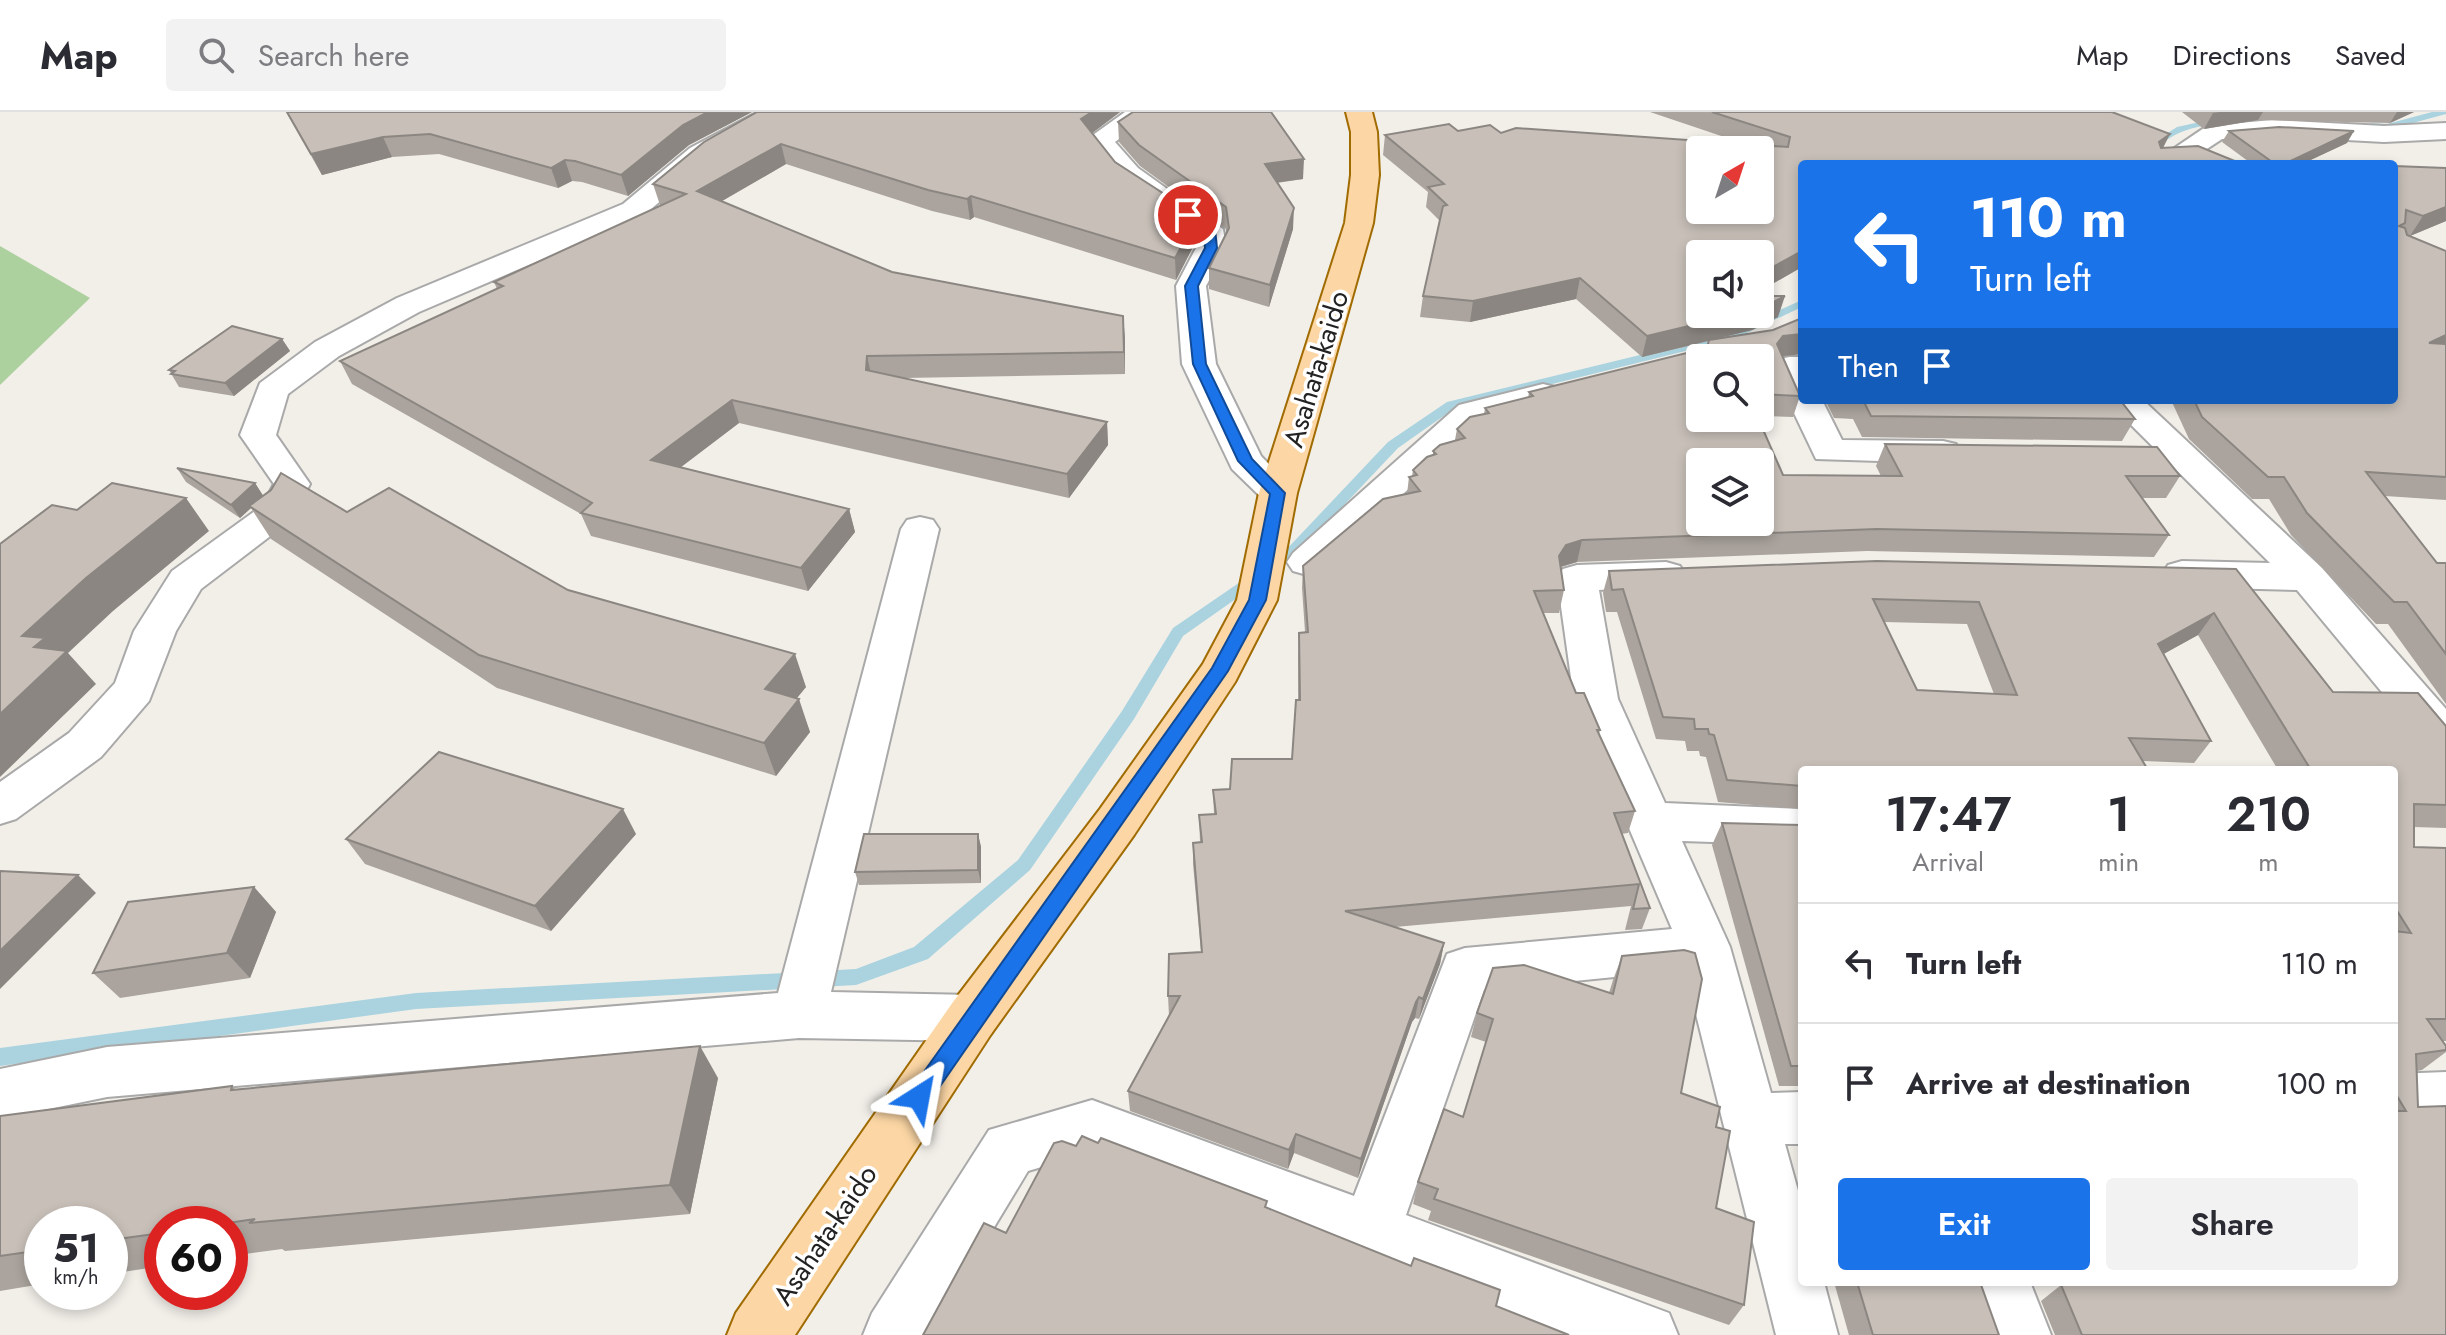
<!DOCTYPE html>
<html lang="en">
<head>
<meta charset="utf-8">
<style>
	:root { --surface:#fff; --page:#f2f2f3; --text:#2b2b33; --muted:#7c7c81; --line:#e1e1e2; --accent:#1a73e8 }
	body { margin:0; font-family:Jost,sans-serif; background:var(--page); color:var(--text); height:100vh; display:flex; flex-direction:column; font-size:30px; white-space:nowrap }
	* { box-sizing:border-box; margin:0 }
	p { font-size:26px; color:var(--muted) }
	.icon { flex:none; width:44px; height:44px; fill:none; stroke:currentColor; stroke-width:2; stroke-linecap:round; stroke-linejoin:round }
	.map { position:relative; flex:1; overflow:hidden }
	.sheet { position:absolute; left:1798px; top:654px; width:600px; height:520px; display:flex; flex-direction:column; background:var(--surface); border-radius:8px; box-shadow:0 4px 12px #0003 }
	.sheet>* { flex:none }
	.hud { position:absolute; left:1798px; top:48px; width:600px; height:244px; border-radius:8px; box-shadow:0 4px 12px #0003; background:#1a73e8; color:#fff; overflow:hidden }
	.needle { width:52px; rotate:39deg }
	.fabs { position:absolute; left:1686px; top:24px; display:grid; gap:16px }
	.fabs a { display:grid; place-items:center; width:88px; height:88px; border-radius:8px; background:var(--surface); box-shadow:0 4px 12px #0003; font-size:40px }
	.speed { position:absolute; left:24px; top:1094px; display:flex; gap:16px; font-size:40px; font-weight:700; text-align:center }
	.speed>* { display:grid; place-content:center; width:104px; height:104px; border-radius:50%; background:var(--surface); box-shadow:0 4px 12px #0003; line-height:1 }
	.speed small { font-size:20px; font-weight:400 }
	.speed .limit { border:12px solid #d22; background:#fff; color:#111 }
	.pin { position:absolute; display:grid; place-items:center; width:68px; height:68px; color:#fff; margin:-34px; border:4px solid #fff; border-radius:50%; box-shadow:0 2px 8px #0007 }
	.me { position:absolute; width:88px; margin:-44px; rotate:34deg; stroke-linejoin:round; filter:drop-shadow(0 0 6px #0008) }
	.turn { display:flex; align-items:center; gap:28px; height:168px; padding:0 40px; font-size:36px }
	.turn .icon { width:104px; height:104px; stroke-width:2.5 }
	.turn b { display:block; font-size:56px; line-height:68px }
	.then { display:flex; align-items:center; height:76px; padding:0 40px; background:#0003; gap:16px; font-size:30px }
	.eta { display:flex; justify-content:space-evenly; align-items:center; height:136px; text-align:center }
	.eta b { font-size:48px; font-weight:600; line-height:56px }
	.button { display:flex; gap:16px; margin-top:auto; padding:16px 40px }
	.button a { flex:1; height:92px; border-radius:8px; background:var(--accent); color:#fff; font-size:32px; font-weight:600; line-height:92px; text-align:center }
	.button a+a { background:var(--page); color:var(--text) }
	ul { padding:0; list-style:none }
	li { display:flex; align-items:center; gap:24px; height:120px; padding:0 40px; border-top:2px solid var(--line) }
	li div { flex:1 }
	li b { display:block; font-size:30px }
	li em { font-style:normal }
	header { display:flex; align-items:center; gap:48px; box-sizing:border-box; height:112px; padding:0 40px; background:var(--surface); border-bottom:2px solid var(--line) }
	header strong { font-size:38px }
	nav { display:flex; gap:44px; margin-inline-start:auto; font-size:28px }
	.search { width:560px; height:72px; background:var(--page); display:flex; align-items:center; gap:20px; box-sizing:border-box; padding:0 28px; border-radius:8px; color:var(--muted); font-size:30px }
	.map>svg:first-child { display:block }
	.forest { fill:#add19e }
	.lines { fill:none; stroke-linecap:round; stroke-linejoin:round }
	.stream { fill:#aad3df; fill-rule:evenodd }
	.street-casing { stroke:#a9a9a9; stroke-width:4 }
	.primary-casing { stroke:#a06b00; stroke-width:4 }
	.street { fill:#fff; fill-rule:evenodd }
	.primary { fill:#fcd6a4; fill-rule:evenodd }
	.wall { fill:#aba49e; fill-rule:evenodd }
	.shaded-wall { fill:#8b8681 }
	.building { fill:#c7bfb8; stroke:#8b8681; stroke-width:2; fill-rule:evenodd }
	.route { fill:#1a73e8; stroke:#114b97; stroke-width:2 }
	.labels { text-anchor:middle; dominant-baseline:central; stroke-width:7; stroke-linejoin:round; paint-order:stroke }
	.street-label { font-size:28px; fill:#222; stroke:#fff }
</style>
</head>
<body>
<header>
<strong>Map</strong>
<div class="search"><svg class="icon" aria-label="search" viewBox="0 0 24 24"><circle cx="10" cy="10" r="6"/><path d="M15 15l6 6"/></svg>Search here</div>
<nav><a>Map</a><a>Directions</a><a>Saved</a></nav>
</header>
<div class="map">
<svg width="2446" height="1223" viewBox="0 0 2446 1223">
	<rect width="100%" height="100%" fill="#f2efe9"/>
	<polygon class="forest" points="0,134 90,186 0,273"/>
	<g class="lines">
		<g class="stream">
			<polygon points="2432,0 2446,0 2446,2 2387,18 2366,14 2371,11 2387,12"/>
			<path d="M2259 6 2284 7 2289 10 2284 13C2253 11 2215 8 2184 19 2160 27 2146 52 2119 52L2177 15 2209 8Z"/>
			<polygon points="1802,188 1802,195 1734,227 1455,296 1398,336 1294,446 1183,524 1134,607 1030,758 928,847 856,873 416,897 0,954 0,936 416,881 856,857 914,835 1018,748 1122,599 1173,516 1284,440 1388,330 1447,290 1726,222"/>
		</g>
		<g class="street-casing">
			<g id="street">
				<polygon points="758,0 790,0 708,48 643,104 419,200 339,244 288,282 276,323 310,372 290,409 201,477 176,519 149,589 101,645 16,707 0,712 0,670 69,621 115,571 134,519 172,459 262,394 274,372 240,323 260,271 315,230 397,186 623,92 690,36"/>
				<polygon points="1125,0 1156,0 1115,30 1138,56 1223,117 1226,136 1206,174 1216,252 1261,344 1297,381 1291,389 1278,392 1265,389 1232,357 1182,252 1176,174 1196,136 1195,120 1118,68 1086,28"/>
				<polygon points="2272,8 2384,14 2446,11 2446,27 2384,30 2272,24 2222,27 2184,52 2151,52 2207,14"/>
				<polygon points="1789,245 1802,245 1802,288 1822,288 1842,328 1943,329 1956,332 1961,340 1956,348 1943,351 1816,347 1772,255 1777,248"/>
				<polygon points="1543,272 1555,275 1560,282 1555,289 1483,307 1321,459 1307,463 1293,459 1287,450 1293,441 1459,293"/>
				<polygon points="2106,288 2143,288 2322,456 2446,597 2446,642 2430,638 2297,478 2182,475 2168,471 2162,462 2168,453 2182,449 2270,451"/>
				<polygon points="920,405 933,408 939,417 831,880 972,883 991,890 998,906 991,922 972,929 799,926 107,985 0,1007 0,957 107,935 778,881 901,417 907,408"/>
				<polygon points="1666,450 1680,454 1686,463 1680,472 1599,478 1618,587 1665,691 1802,697 1802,733 1682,729 1730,835 1771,981 1802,980 1802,1032 1785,1032 1802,1093 1802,1170 1824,1170 1838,1223 1776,1223 1685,858 1484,878 1406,1103 1669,1201 1678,1223 1566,1223 1092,1040 1028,1059 929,1223 863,1223 872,1201 989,1018 1092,988 1354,1084 1447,842 1465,836 1672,817 1574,587 1557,466 1563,457 1577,453"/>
				<polygon points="2446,960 2446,1010 2394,1012 2394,962"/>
				<polygon points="1970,1170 2030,1170 2051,1223 1989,1223"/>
			</g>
		</g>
		<g class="primary-casing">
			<polygon id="primary" points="1346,0 1372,0 1377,20 1379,63 1373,111 1297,381 1277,488 1235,570 1134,723 991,922 795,1223 727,1223 736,1201 953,890 1100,697 1203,552 1237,488 1259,381 1345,111 1351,63 1351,20"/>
		</g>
		<use href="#street" class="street"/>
		<use href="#primary" class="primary"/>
	</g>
	<g class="wall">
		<polygon points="286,0 752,0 689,33 628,84 582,70 572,69 558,76 439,42 392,45 322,63"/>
		<polygon points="757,0 1120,0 1092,21 1115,50 1193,135 1176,168 974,105 970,108 932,99 786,52 722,89 892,160 1125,226 1125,262 904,266 1107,310 1108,333 1069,386 739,311 681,355 849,397 855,420 808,479 591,424 581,402 352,272 340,249 497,177 494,170 661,94 660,93 653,72"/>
		<polygon points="1650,0 2112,0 1802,52 1802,155 1760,179 1760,142 1700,142 1778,205 1752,218 1719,226 1802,242 1782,244 1800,284 1793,305 1760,304 1760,246 1700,246 1783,363 1881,364 1876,354 1885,332 2180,364 2166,386 2142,386 2169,423 2154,445 1867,439 1577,450 1561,455 1564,478 1559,501 1543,501 1576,581 1600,618 1599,622 1635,699 1628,721 1621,722 1650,796 1642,817 1625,818 1631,794 1395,815 1444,831 1440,852 1419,907 1415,906 1412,910 1358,1066 1294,1041 1288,1057 1130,999 1128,979 1169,904 1168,884 1201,840 1193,752 1193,731 1200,730 1199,703 1214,702 1213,678 1230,677 1292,647 1298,588 1298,543 1299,521 1305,520 1302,476 1303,454 1407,382 1409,365 1412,364 1413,358 1433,343 1433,339 1455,328 1457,317 1484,302 1485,296 1528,286 1529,280 1707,236 1709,229 1642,245 1576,187 1470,210 1420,205 1423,184 1440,109 1426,95 1428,80 1383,43 1385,23 1458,19 1745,32"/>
		<polygon points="2182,0 2414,0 2390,11 2258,8 2204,17"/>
		<polygon points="1118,10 1303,67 1277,71 1293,117 1269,195 1209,177 1209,156 1226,121 1226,117 1140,54 1119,30"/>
		<polygon points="2229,19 2347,31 2302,52 2252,52 2222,30"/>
		<polygon points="2394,54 2446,56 2446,109 2410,124 2446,139 2446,388 2385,384 2437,451 2446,451 2446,592 2388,512 2376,512 2291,423 2269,387 2252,387 2189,327 2171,288 2394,288"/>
		<polygon points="282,227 290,239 234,284 179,275 169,258"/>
		<polygon points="1825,288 2120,288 2135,307 2122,329 1862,325 1853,307 1834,306"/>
		<polygon points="177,356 255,371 263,384 347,400 568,478 806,575 797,586 810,620 776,664 497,576 271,427 251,396 240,406 186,370"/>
		<path d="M2236 457 2333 580 2446 614V716L2414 715V735L2446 736V929H2442L2446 934V940L2422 958 2417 959 2418 995 2446 1223H2055L2041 1189 2061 1173 2394 1170V658H2278L2198 523 2163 542 2211 629 2194 651 2143 649 1802 658V697L1718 690 1706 645 1700 644 1699 639H1687L1685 629 1656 627 1617 500H1606L1603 481 1609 459ZM1884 510 1967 512 1994 582 1917 578Z"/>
		<polygon points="1722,711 1802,713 1802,974 1779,974 1712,733"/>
		<polygon points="636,722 551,819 365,752 346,727"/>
		<polygon points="978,722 981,735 981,771 859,773 855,760"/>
		<polygon points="254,775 276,800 250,866 120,886 93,861"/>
		<polygon points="1622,844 1681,981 1716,1015 1716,1096 1744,1193 1729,1213 1428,1108 1431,1099 1413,1092 1418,1070 1463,1005 1486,930 1471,925 1477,901 1609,881 1613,868"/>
		<polygon points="718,966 690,1102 285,1139 282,1137 230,1144 230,1112 162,1112 162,1154 110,1162 110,1112 42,1112 42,1172 0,1179 0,1004 232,974 235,977"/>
		<polygon points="1834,1170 1980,1170 1999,1223 1849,1223"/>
	</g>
	<g class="shaded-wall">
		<polygon points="708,0 752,0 689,33 628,84 621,63 683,13"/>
		<polygon points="1092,0 1120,0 1083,28 1081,7"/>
		<polygon points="2220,0 2263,0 2258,8 2204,17 2213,1"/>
		<polygon points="2397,0 2414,0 2390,11"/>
		<polygon points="2354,19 2347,31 2302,52 2284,52"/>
		<polygon points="2170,22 2160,42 2159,30"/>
		<polygon points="383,25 392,45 322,63 311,42"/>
		<polygon points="781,32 786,52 703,100 697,79"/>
		<polygon points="1304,47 1303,67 1265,72 1265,52"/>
		<polygon points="565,48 572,69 558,76 551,56"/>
		<polygon points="971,84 974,105 970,108 967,87"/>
		<polygon points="2446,95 2446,109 2410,124 2423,104"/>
		<polygon points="1294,96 1293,117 1269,195 1270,173"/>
		<polygon points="1193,114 1193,135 1176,168 1175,146"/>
		<polygon points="1802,139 1802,155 1760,179 1760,162"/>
		<polygon points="1580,166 1576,187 1470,210 1473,189"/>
		<polygon points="1785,184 1778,205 1752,218 1642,245 1647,224 1739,202 1760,202 1760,197"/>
		<polygon points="1123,204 1125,226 1125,262 1124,240"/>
		<polygon points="1802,222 1802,242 1776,245 1777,232 1783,224"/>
		<polygon points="2446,223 2446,237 2429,231"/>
		<polygon points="282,227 290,239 234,284 225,271"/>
		<polygon points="867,244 872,266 866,258"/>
		<polygon points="732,288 739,311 660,371 651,348"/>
		<polygon points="1107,310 1108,333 1069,386 1067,362"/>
		<polygon points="255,371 264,385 249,394 251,396 240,406 231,393"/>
		<polygon points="186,386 209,419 113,499 68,541 96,572 0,665 0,602 22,524 86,466"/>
		<polygon points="849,397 855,420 808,479 801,456"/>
		<polygon points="1582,428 1577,450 1560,455 1559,444 1566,433"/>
		<polygon points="2214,501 2198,523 2142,554 2158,532"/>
		<polygon points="795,542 806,575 777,610 765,577"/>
		<polygon points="799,587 810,620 776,664 764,631"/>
		<polygon points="623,697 636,722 551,819 535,794"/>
		<polygon points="978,722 981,735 981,771 978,758"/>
		<polygon points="78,763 96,781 0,877 0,839"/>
		<polygon points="254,775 276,800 250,866 227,841"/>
		<polygon points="1444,831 1440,852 1419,907 1423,887"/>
		<polygon points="1419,885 1415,906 1412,910 1358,1066 1361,1047 1416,890"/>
		<polygon points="700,934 718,966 690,1102 670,1073"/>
		<polygon points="1296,1022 1294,1041 1288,1057 1289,1038"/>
	</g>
	<g class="building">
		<polygon points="287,0 708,0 683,13 621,63 575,49 565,48 551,56 430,22 383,25 311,42"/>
		<polygon points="757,0 1092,0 1081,7 1115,50 1192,100 1193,114 1175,146 971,84 967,87 928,78 781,32 697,79 892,160 1123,204 1124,240 867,244 866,258 1107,310 1067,362 732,288 651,348 849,397 801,456 581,401 592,391 340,249 503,174 494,170 686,82 653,72 704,30"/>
		<polygon points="1133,0 1271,0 1304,47 1265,52 1294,96 1270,173 1209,156 1229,116 1226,95 1139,33 1118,10"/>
		<path d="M1712 0H2112L2170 22 2159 30 2161 36 2198 34 2242 52H1802V139L1760 162V142H1700V202H1739L1647 224 1580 166 1473 189 1423 184 1443 94 1447 93 1428 75 1444 72 1385 23 1449 12 1458 19 1490 13 1501 21 1516 16 1788 35 1790 25ZM1700 38H1760V98H1700Z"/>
		<polygon points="2279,15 2354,19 2284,52 2275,52 2229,19"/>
		<polygon points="2320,50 2353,52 2319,52"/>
		<polygon points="2394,54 2446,56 2446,95 2423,104 2406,98 2405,111 2399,114 2405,116 2407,123 2446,139 2446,223 2429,231 2446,232 2446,365 2366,360 2437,451 2446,451 2446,542 2407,490 2394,490 2307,401 2284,365 2268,365 2202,305 2194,288 2394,288"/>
		<polygon points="1760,184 1785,184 1760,197"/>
		<path d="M1802 206V222L1783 224 1777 232 1800 284 1760 282V246H1700V306H1758L1783 363 1902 364 1885 332 2157 335 2180 364H2126L2169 423 1877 417 1582 428 1566 433 1559 444 1564 478 1534 479 1576 581H1584L1600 618H1597L1635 699 1614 701 1650 796 1633 797 1639 772 1345 799 1444 831 1423 887 1419 885 1416 890 1361 1047 1296 1022 1289 1038 1128 979 1180 884H1168L1169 842 1202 840 1193 731 1202 730 1199 703 1216 702 1213 678 1230 677 1232 647H1292L1296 588H1300L1299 521 1308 520 1303 454 1383 387 1420 379 1409 365 1417 363 1413 358 1427 345 1436 342 1433 339 1440 333 1465 326 1457 317 1470 305 1489 301 1485 296 1533 284 1529 280 1707 236 1709 228 1773 218ZM1700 350H1760V410H1700Z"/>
		<polygon points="232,214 282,227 225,271 171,262 175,259 169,258"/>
		<polygon points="1863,288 2120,288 2135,307 1871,304"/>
		<polygon points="177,356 255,371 231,393"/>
		<polygon points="281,361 347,400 389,376 568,478 795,542 765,577 799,587 764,631 479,543 249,394 271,378"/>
		<polygon points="112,371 186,386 86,466 22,524 45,526 34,535 67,539 0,602 0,432 52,393 77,398"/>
		<path d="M1877 449 2236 457 2333 580 2418 581 2446 614V693L2414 692V735L2446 736V907H2427L2446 934V938L2416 942 2418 995 2446 994V1223H2082L2061 1173 2116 1170H2394V999H2406L2394 979V819L2411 821 2394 794V658H2311L2214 501 2158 532 2211 629 2129 626 2148 658H1802V674L1727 668 1714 623 1709 622 1708 617H1695L1694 607 1663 605 1623 477 1612 478 1609 459ZM1873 487 1979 490 2017 583 1917 578Z"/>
		<polygon points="439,640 623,697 535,794 346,727"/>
		<polygon points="1722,711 1802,713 1802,954 1791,954"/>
		<polygon points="864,722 978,722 978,758 855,760"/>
		<polygon points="0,759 78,763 0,839"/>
		<polygon points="254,775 227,841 93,861 128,790"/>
		<polygon points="1684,838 1695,841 1702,867 1681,981 1720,995 1716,1015 1730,1019 1716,1096 1754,1110 1744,1193 1434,1087 1438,1077 1418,1070 1444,997 1463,1005 1493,907 1477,901 1493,856 1524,853 1613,882 1622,844"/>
		<polygon points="700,934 670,1073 249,1111 255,1107 221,1112 162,1112 162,1121 110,1128 110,1112 42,1112 42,1138 0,1144 0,1004 232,974 231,978"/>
		<polygon points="1082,1024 1098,1031 1101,1026 1267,1089 1265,1095 1411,1154 1414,1146 1500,1178 1496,1194 1569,1223 923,1223 984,1111 1006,1121 1054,1031 1062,1029 1076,1034"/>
		<polygon points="1857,1170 1980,1170 1999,1223 1873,1223"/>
	</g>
	<polygon class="route" points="1184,101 1193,101 1215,117 1217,136 1198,174 1206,252 1252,347 1285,381 1266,488 1228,559 927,993 919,996 911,993 907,985 911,978 1212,556 1249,488 1270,382 1238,349 1193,252 1185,174 1205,136 1203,119 1184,106"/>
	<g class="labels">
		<g class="street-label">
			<text transform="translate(1316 257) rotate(-73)">Asahata-kaido</text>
			<text transform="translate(825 1123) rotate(-56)">Asahata-kaido</text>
		</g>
	</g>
</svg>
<div class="fabs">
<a><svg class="needle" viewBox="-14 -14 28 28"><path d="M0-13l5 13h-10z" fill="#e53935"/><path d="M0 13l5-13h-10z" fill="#7c7c81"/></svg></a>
<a><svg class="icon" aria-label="sound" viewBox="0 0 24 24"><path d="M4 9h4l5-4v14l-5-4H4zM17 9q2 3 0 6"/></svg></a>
<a><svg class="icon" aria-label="search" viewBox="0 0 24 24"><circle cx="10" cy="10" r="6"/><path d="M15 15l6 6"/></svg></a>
<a><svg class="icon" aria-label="layers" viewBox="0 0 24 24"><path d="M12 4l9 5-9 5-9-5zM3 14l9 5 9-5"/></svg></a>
</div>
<div class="speed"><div>51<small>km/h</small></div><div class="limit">60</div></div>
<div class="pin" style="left:1188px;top:103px;background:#d93025"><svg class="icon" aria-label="arrive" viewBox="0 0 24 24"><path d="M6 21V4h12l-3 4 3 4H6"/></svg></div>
<svg class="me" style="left:919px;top:985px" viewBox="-20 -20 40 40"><path d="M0-17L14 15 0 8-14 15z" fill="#1a73e8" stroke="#fff" stroke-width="4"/></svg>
<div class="hud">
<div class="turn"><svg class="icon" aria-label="left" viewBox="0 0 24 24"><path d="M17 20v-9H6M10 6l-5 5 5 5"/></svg><div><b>110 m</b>Turn left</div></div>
<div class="then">Then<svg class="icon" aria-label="arrive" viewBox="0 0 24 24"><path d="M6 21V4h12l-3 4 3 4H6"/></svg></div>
</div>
<section class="sheet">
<div class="eta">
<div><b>17:47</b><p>Arrival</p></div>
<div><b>1</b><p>min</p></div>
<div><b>210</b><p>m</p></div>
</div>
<ul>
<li><svg class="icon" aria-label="left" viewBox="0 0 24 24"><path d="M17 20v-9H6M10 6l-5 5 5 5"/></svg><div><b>Turn left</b></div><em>110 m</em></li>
<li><svg class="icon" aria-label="arrive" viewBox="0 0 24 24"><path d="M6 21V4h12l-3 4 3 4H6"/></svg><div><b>Arrive at destination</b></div><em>100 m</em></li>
</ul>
<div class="button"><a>Exit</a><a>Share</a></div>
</section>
</div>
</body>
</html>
